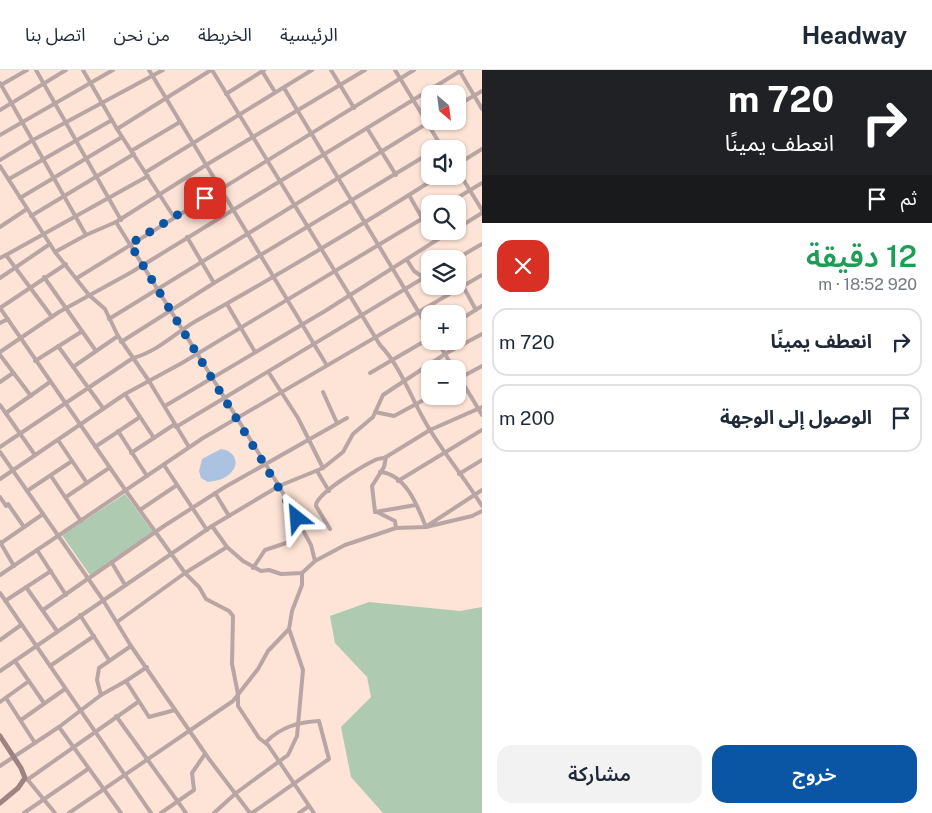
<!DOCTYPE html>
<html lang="ar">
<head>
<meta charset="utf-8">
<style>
	:root { --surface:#fff; --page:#f2f2f3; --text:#1f2937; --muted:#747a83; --line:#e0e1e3; --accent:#0a55a4 }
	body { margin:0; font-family:"Public Sans","Noto Sans Arabic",sans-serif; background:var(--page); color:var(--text); direction:rtl; height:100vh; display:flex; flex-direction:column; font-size:19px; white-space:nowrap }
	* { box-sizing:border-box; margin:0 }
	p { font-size:16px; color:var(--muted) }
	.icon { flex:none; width:28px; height:28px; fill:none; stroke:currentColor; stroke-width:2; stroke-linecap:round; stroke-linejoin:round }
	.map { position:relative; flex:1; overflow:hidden; direction:ltr }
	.panel { display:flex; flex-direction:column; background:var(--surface); width:450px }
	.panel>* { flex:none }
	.banner { background:#202124; color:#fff; overflow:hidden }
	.needle { width:32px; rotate:152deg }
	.tools { position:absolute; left:421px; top:15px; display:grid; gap:10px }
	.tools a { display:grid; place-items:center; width:45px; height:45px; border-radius:10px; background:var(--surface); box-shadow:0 1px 4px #0004; font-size:25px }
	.pin { position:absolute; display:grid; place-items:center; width:42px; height:42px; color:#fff; margin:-21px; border-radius:10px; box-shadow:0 2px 8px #0006 }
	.me { position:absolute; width:55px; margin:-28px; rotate:332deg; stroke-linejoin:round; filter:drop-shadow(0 0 4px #0008) }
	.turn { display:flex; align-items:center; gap:18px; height:105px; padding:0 15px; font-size:22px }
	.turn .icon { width:65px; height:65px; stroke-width:2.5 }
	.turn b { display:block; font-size:35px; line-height:42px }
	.then { display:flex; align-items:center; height:48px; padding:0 15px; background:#0003; gap:10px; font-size:19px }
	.round { display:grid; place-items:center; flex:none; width:52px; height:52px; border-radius:15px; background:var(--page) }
	.head { display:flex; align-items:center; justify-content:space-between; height:85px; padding:0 15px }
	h1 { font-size:30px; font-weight:600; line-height:38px; color:#1e9e55 }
	.button { display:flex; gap:10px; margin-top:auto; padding:10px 15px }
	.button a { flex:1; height:58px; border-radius:15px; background:var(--accent); color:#fff; font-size:20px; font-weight:600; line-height:58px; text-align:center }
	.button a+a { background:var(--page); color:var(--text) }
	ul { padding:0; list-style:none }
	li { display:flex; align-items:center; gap:15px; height:68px; margin:0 10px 8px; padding:0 5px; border:2px solid var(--line); border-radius:15px }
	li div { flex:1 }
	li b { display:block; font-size:19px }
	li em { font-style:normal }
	header { display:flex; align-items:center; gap:30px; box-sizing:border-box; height:70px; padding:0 25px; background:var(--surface); border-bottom:1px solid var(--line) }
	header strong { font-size:24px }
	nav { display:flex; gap:28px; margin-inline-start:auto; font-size:18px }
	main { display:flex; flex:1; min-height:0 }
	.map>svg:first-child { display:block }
	.green { fill:#aecab1 }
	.water { fill:#abc3e0 }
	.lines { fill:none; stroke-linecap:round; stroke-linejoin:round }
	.street { stroke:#b8a5a4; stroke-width:4 }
	.secondary { stroke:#9e8382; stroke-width:5 }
	.route { stroke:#0a55a4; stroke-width:9; stroke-dasharray:0 16.2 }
</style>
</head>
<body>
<header>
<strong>Headway</strong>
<nav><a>الرئيسية</a><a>الخريطة</a><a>من نحن</a><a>اتصل بنا</a></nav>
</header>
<main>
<section class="panel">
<div class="banner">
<div class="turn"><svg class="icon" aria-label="right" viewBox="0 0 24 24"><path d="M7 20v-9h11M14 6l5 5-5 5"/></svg><div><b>720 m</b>انعطف يمينًا</div></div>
<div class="then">ثم<svg class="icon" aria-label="arrive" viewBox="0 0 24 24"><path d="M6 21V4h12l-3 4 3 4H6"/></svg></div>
</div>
<div class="head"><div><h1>12 دقيقة</h1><p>920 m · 18:52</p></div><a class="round" style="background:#d93025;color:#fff"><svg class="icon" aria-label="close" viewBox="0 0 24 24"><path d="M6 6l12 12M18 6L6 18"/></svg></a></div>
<ul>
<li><svg class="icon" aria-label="right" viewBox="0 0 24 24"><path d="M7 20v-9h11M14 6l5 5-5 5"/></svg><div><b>انعطف يمينًا</b></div><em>720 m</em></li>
<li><svg class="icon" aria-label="arrive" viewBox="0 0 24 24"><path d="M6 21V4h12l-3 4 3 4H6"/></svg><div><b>الوصول إلى الوجهة</b></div><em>200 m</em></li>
</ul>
<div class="button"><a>خروج</a><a>مشاركة</a></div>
</section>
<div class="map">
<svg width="482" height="743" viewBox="0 0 482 743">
	<rect width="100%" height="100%" fill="#fde4d6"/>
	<g class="green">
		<polygon points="125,424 153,462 90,505 62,465"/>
		<polygon points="369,532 460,541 482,537 482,743 383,743 351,707 341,657 371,627 367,607 335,573 330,546"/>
	</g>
	<path class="water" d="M221 379C237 381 241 397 227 406 222 410 214 411 208 412L201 408 199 401 202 389Z"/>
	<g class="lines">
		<g class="street">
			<polyline points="36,0 121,150"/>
			<polyline points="83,0 117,59 174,147"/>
			<polyline points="149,0 326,294"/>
			<path d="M212 0 380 275C402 298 411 329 427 355 444 384 465 408 482 436"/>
			<polyline points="331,0 354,38"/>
			<polyline points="395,0 443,79"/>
			<polyline points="459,0 482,39"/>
			<polyline points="262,1 275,22"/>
			<polyline points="0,13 86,165"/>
			<polyline points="1,15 27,0"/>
			<polyline points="284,18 430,261"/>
			<polyline points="226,24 264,0"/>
			<polyline points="458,35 482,21"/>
			<polyline points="0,40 66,0"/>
			<polyline points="367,58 396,105"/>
			<polyline points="117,59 211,0"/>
			<polyline points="0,65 113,0"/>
			<polyline points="131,81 180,52"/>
			<polyline points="426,86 430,93"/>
			<polyline points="0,90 33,70 163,0"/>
			<polyline points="458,94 482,79"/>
			<polyline points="0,96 55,182 89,225 105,239 118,266 149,311 189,377"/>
			<polyline points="458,101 482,140"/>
			<polyline points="146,102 312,0"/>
			<polyline points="9,109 112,50"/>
			<polyline points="409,125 435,171"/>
			<polyline points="20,128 122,67"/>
			<polyline points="447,134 482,113"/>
			<polyline points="31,146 134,84"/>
			<polyline points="116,152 279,416 311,475 315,491"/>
			<polyline points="0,157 27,139"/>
			<polyline points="458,158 482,143"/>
			<polyline points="187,167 214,213"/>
			<polyline points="55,182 86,165 116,152 206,95 365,0"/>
			<polyline points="6,185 148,106"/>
			<polyline points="0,188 6,185 52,247"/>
			<polyline points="456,189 482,174"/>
			<polyline points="407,190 414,201 424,208"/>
			<polyline points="44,207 96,281"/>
			<polyline points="458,207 476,240"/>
			<polyline points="0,208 50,174"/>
			<polyline points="77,208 414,0"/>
			<polyline points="227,234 255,282"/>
			<polyline points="0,238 126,421 185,503 199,517 206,529 229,541 233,546 232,594 238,624 238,636 259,668 268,675 314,743"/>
			<polyline points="0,238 66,194"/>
			<polyline points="109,249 431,51"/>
			<polyline points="458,251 482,236"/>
			<polyline points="0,253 8,249"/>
			<polyline points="437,271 454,299"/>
			<polyline points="121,272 214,213 430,83"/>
			<polyline points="58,276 103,338"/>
			<polyline points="0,282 59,242 130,203 462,0"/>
			<polyline points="0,285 31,326"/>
			<polyline points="35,291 81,262"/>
			<polyline points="73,297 118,266"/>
			<polyline points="269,303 298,348 323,398"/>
			<polyline points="370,303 430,268"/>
			<polyline points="458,305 482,345"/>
			<polyline points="458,309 482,296"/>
			<polyline points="0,312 13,303"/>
			<polyline points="323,322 337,353"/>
			<polyline points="125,324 154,368"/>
			<polyline points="0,335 35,385"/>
			<polyline points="165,336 325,241 451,161"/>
			<polyline points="375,342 394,346 431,326"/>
			<polyline points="6,343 50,312"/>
			<polyline points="176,357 430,204"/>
			<polyline points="118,361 147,406"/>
			<polyline points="58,370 87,413"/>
			<path d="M0 377 133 288C157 282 175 263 196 251 278 205 359 157 439 106"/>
			<polyline points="95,377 140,347"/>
			<polyline points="0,382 103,530 131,576 209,689 250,743"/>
			<polyline points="131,383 175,354"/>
			<polyline points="164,395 207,460"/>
			<polyline points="317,401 329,421"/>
			<path d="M380 402C406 404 418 437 426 457"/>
			<polyline points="459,404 482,390"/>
			<polyline points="51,406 81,451"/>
			<polyline points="0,409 125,324 182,293 430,144"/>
			<polyline points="398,411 482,360"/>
			<polyline points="27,421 72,391"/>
			<polyline points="215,423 229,446"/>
			<polyline points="0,427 6,436 8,434 24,457"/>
			<polyline points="66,427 109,398"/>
			<polyline points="140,440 177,415"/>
			<polyline points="375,442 372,416 384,397 386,387 430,360 482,337"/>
			<polyline points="375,442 416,435"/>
			<polyline points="377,442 395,451 396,458"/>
			<polyline points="212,456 227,477 243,491 261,501 269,500 281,504 302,503 315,491 345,475 396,458 426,457 472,446 482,441"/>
			<polyline points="427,456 482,420"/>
			<path d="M330 459 316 436C315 424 363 396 375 390 379 388 382 389 386 387"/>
			<polyline points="0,472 14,496"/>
			<polyline points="1,473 43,444"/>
			<polyline points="37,480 66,525"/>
			<polyline points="112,493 125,515"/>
			<polyline points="253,498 265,480 292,471"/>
			<polyline points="0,505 203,368 482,205"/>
			<polyline points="26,517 57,561"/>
			<polyline points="0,523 151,743"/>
			<polyline points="5,531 51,501"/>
			<polyline points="43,540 164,456 225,417 347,348"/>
			<polyline points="80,545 109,590"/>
			<polyline points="117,552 185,503 227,477"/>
			<polyline points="0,570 21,555"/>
			<polyline points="15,591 44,633"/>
			<polyline points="50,596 94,566"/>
			<polyline points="147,597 126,611 149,647 175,640"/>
			<polyline points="0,601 212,456 279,416 323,398 343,382 353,364 373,347 383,325 445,284 482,264"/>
			<polyline points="101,625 97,610 99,598 131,576"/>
			<polyline points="6,628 35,673"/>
			<polyline points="0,632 29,611"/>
			<polyline points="116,646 186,743"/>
			<polyline points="21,650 65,619"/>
			<polyline points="59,657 121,743"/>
			<polyline points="0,696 59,657 101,625 126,611"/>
			<polyline points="27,709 55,743"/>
			<polyline points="27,710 138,632"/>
			<polyline points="24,743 88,699"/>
			<polyline points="69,743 233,631 258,599 268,581 289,559"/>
			<polyline points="161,743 194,720 192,703 205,684"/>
			<polyline points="214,743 236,723 288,685 297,666 303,600 289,559 292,541 302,515 302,503"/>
			<path d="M252 743 329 689 319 651C298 652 281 657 266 672"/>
			<polyline points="299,743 309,736"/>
		</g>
		<polyline class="secondary" points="0,666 21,698 25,708 18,718 0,733"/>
	</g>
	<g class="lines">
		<polyline class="route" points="205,128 130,174 297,448"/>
	</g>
</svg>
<div class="tools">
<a><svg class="needle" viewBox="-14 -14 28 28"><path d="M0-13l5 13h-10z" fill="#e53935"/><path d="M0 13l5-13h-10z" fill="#747a83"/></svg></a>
<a><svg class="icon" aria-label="sound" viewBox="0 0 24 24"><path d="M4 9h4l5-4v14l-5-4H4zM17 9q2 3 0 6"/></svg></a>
<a><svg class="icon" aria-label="search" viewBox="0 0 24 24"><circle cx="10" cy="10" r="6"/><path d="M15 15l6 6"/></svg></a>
<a><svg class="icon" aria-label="layers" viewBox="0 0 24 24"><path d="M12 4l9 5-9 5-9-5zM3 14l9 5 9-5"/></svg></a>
<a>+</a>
<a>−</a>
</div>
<div class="pin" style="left:205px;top:128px;background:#d93025"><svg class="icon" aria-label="arrive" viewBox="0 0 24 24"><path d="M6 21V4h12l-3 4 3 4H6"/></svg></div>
<svg class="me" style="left:297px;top:448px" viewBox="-20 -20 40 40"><path d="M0-17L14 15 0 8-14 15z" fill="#0a55a4" stroke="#fff" stroke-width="4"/></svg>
</div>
</main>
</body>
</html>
